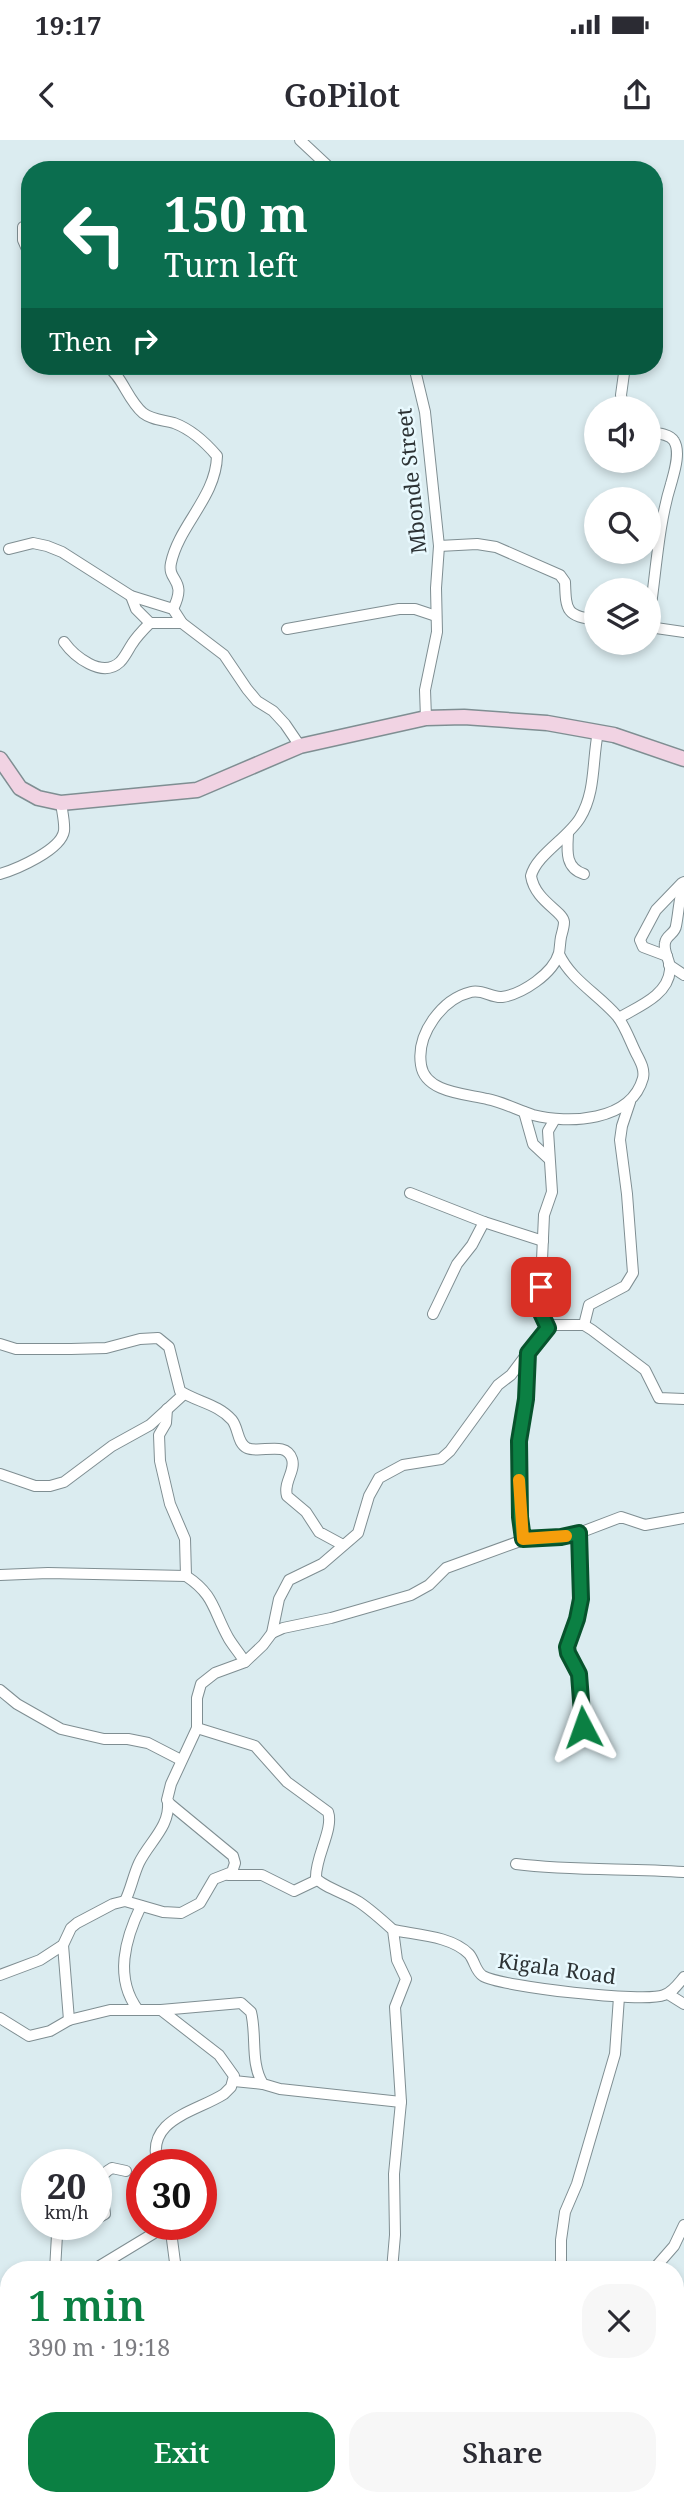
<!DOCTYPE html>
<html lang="en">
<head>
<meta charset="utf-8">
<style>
	:root { --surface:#fff; --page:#f7f7f7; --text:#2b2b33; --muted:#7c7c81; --accent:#0b8043 }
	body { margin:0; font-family:"Noto Serif",serif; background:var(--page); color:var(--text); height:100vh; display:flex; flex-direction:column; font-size:26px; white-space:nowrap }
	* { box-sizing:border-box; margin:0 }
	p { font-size:23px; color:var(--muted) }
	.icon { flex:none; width:38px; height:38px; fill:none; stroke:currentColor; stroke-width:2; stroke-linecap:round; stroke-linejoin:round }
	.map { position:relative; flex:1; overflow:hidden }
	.sheet { position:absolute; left:0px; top:2121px; width:684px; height:245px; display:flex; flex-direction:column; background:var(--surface); border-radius:28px 28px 0 0; box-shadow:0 4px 10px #0003 }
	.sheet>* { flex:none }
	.top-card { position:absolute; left:21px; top:21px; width:642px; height:214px; border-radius:28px; box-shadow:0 4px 10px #0003; background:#0b6e4f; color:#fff; overflow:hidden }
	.tools { position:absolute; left:584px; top:256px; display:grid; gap:14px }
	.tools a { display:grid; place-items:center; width:77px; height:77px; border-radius:50%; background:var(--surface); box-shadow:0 4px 10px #0003; font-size:35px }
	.speed { position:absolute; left:21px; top:2009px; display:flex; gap:14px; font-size:35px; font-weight:700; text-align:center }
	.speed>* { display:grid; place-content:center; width:91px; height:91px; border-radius:50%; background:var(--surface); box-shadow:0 4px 10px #0003; line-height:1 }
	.speed small { font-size:18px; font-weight:400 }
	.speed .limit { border:10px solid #d22; background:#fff; color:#111 }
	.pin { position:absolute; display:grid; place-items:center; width:60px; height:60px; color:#fff; margin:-30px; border-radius:14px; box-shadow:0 4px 10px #0006 }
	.me { position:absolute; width:77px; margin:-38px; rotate:356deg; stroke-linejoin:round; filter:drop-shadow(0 0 5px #0008) }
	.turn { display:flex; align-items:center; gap:24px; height:147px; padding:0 28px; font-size:32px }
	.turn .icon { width:91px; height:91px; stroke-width:2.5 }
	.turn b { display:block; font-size:49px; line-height:60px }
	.then { display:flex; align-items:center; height:66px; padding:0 28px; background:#0003; gap:14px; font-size:26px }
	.round { display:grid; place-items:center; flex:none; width:74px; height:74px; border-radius:28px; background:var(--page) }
	.overview { display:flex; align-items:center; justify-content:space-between; height:119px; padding:0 28px }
	h1 { font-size:42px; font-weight:600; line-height:52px; color:var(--accent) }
	.action { display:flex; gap:14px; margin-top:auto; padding:14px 28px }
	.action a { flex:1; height:80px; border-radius:28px; background:var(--accent); color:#fff; font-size:28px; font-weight:600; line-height:80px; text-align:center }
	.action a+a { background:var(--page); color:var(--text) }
	.status { display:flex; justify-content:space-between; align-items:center; height:49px; padding:0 35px; background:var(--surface); direction:ltr }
	.status svg { height:19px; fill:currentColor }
	header { display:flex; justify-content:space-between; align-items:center; height:91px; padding:0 28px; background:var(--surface); font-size:32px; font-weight:600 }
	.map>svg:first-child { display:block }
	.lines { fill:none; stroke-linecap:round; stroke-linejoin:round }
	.street-casing { stroke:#7f8e92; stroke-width:12 }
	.secondary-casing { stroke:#7f8e92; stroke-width:17 }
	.street { stroke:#fff; stroke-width:10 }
	.secondary { stroke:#f1d3e3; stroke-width:14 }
	.route-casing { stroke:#07532c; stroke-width:18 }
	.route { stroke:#0b8043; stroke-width:12 }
	.slow { stroke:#f59e0b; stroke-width:12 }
	.labels { text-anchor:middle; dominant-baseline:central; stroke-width:5; stroke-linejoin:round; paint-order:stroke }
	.street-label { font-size:21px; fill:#2d3335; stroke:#e8f9fe }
</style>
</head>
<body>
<div class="status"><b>19:17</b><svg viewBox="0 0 49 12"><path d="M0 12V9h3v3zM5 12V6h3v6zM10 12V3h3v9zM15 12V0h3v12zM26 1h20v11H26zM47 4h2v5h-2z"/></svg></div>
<header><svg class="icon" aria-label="back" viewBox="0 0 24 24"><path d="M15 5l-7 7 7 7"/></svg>GoPilot<svg class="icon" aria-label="share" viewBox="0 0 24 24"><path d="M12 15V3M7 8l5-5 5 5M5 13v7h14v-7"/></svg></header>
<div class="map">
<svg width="684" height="2366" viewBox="0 0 684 2366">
	<rect width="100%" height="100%" fill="#dbecf0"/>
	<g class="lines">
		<g class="street-casing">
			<g id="street">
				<polyline points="300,0 332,30"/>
				<polyline points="23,87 23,100 30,116"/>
				<path d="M107 226C123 237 127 259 143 273 152 280 163 280 174 283 190 289 206 303 217 316 216 357 179 385 171 423 167 442 188 439 173 469"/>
				<polyline points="414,226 425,272 439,406 436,448 437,492 425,550 426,578"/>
				<polyline points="623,268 621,255 625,226"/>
				<path d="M649 292C657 293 670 294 674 301 681 312 674 333 671 344 658 385 656 435 649 479"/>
				<path d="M439 406 477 404 496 407 560 435 565 442C566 471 566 476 597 480"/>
				<polyline points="9,409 33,403 47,406 62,412 131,456 173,469 182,483 224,515 247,549 257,561 273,571 285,584 300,606"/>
				<polyline points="131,456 136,469 150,483"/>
				<polyline points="649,487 684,492"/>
				<polyline points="287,489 399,469 415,469 436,476"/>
				<path d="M64 502C74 516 102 539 120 522 125 517 128 510 132 504 137 496 143 490 150 483H182"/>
				<path d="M568 694C567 711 565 728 584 734"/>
				<path d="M0 734C17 729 61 710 64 691 65 683 62 671 61 663"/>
				<path d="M559 814C571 840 598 854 617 876 625 886 630 901 636 913 640 921 645 929 643 938 631 982 568 984 533 975 517 970 503 962 487 959 467 954 425 953 421 925 416 894 442 859 471 852 483 849 491 858 502 857 522 854 553 834 559 813 560 808 560 802 561 797 562 793 564 787 564 782 563 771 535 761 531 736 536 715 568 698 580 678 596 652 592 621 598 592"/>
				<polyline points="667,816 643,807 640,800 656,770 682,743"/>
				<polyline points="669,825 684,835"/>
				<path d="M619 878C637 867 668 856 670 830 671 822 663 812 665 803 666 795 675 794 676 786 679 771 679 757 684 742"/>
				<polyline points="524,972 533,1004 548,1018"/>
				<polyline points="410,1053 484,1082 543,1101"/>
				<polyline points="433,1174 457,1124 472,1105 484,1082"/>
				<polyline points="584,1185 589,1165 625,1146 633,1133 627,1054 620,1000 622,986 630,962"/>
				<polyline points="548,1188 544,1182 540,1165 544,1075 552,1052 548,991 555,979"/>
				<path d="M0 1204 16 1209H71L106 1208 140 1199 158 1198 169 1207 180 1251C197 1262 218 1264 232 1280 239 1289 237 1303 247 1308 260 1314 286 1300 292 1319 296 1331 283 1342 287 1356L306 1372 319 1392 343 1405"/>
				<polyline points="167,1269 166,1283 159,1295 160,1321 170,1364 185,1399 186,1436"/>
				<polyline points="0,1334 35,1346 50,1346 64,1342 112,1306 150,1285 184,1254"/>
				<polyline points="579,1393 581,1459 577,1479 567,1507 578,1534 586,1596"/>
				<polyline points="523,1400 519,1301 526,1259 528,1213"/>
				<path d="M0 1435 48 1433 186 1436C215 1455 213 1471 229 1499 234 1507 240 1514 245 1522"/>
				<polyline points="272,1493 283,1488 331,1478 411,1455 429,1445 446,1428 523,1400 561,1397 579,1393 621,1377 645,1385 684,1378"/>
				<polyline points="0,1550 17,1564 61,1589 104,1599 128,1599 148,1603 181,1620"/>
				<path d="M197 1588 255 1606 287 1642 328 1672C334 1689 315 1717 316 1738 323 1747 347 1754 359 1762 371 1770 382 1780 393 1790L397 1820 406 1839 395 1867 401 1962 394 2034 395 2095 392 2130"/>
				<path d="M516 1724C572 1731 628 1728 684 1732"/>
				<polyline points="228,1735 262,1735 294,1751 317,1740"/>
				<path d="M125 1761C131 1749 133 1736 139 1723 149 1702 170 1687 168 1662"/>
				<path d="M393 1790C418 1795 451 1796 469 1814 475 1821 475 1831 483 1836 502 1847 645 1863 664 1855 673 1852 678 1844 684 1837"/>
				<polyline points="63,1805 69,1880"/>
				<polyline points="0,1835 40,1820 63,1805 71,1788 77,1783 113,1764 125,1761 163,1772 181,1773 200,1763 214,1739 232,1732 235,1723 233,1716 170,1664 167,1660 171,1644 197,1588 197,1558 201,1544 215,1533 245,1522 263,1505 272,1493 279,1459 289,1440 322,1424 358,1393 369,1356 379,1338 403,1325 441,1319 450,1311 498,1245 511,1235 538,1199 552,1185 584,1185 592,1190 645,1230 659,1258 684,1259"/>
				<polyline points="668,1854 684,1864"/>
				<path d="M138 1870C114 1838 125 1799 141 1766"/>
				<path d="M0 1878 29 1896 50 1891 69 1880 110 1870H161L241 1863 251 1872C257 1896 250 1923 263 1944L280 1949 401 1962"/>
				<polyline points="234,1941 263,1944"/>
				<path d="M158 2025C144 1979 196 1972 224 1954L231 1947 234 1936 219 1915 161 1870"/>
				<path d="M96 2079 105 2074C104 2057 91 2039 112 2028L126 2031"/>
				<polyline points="170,2084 176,2130"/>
				<polyline points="55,2130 57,2095 68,2084"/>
				<polyline points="93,2130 169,2084"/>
				<polyline points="561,2130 561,2100 565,2072 577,2044 615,1914 619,1857"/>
				<polyline points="653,2130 674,2106 684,2085"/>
				<polyline points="676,2274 684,2274"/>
				<polyline points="0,2342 9,2341"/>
				<polyline points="348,2357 351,2366"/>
				<polyline points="151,2366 154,2357"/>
			</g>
		</g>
		<g class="secondary-casing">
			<polyline id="secondary" points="0,619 20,648 38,658 61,663 197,650 300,606 426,578 464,577 547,583 614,595 684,619"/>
		</g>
		<use href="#street" class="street"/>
		<use href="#secondary" class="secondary"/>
	</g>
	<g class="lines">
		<g class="route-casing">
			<polyline id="route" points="541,1147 541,1173 548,1188 528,1213 526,1259 519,1301 520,1377 523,1399 561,1397 579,1393 581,1459 577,1479 567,1507 568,1513 579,1534 583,1587"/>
		</g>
		<use href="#route" class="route"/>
		<polyline class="slow" points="519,1340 523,1399 566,1396"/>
	</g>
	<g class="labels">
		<g class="street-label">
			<text transform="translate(411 341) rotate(-96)">Mbonde Street</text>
			<text transform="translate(557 1828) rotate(8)">Kigala Road</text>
		</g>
	</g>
</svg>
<div class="tools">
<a><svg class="icon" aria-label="sound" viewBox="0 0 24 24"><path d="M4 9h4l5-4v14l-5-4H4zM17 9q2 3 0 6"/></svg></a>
<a><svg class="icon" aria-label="search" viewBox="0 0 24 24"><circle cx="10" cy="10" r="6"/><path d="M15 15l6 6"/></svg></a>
<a><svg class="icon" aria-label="layers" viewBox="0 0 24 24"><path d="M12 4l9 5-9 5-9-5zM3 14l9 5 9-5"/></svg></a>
</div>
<div class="speed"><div>20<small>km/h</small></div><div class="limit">30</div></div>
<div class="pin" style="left:541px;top:1147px;background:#d93025"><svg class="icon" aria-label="arrive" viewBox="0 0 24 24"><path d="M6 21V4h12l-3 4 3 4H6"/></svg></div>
<svg class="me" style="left:583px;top:1587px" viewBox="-20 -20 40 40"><path d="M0-17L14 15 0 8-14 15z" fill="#0b8043" stroke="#fff" stroke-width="4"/></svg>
<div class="top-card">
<div class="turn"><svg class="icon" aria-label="left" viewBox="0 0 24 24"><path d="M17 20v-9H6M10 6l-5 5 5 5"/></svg><div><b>150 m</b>Turn left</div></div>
<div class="then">Then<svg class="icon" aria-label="right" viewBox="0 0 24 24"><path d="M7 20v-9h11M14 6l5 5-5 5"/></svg></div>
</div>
<section class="sheet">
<div class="overview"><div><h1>1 min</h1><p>390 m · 19:18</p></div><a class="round"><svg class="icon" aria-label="close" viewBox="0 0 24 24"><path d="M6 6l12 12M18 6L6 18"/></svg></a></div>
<div class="action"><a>Exit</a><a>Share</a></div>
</section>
</div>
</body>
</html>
